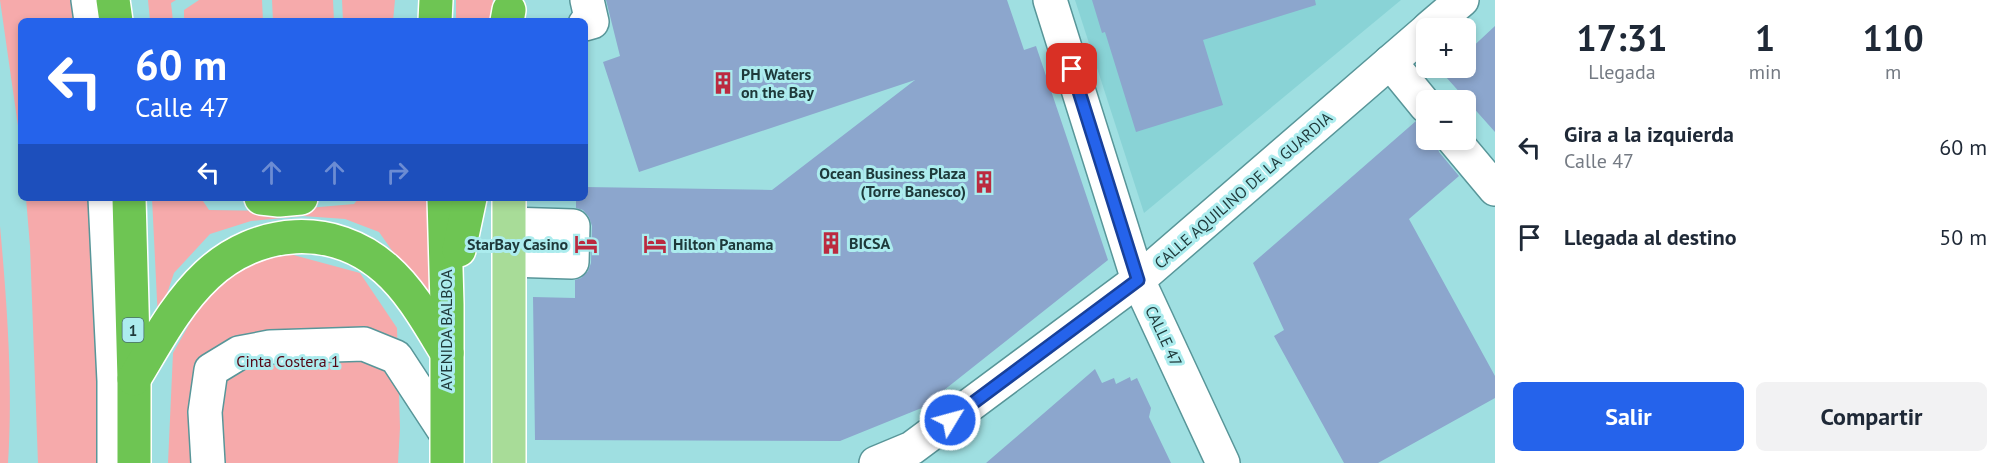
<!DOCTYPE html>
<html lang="es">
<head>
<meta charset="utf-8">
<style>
	:root { --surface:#fff; --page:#f2f2f3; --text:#1f2937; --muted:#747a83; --accent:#2563eb }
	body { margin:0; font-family:"PT Sans",sans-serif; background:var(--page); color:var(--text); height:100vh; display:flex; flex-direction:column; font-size:22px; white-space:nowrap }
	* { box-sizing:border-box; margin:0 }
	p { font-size:20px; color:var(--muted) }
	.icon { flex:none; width:33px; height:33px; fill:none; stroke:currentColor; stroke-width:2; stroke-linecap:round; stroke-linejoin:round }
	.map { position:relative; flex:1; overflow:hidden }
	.side { display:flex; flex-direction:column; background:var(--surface); width:510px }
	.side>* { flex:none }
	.banner { position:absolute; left:18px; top:18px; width:570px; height:183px; border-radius:9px; box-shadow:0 3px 9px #0003; background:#2563eb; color:#fff; overflow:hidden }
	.buttons { position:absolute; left:1416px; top:18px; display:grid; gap:12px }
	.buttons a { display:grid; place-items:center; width:60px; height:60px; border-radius:9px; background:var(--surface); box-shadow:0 3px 9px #0003; font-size:30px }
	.pin { position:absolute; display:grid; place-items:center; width:51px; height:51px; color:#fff; margin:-26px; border-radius:12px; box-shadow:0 3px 9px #0006 }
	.me { position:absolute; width:66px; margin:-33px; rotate:53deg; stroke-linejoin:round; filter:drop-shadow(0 0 4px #0008) }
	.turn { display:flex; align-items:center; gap:21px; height:126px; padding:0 18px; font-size:27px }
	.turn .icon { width:78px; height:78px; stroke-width:2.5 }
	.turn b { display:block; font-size:42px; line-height:51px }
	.lanes { display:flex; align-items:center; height:57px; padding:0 18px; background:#0003; justify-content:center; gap:30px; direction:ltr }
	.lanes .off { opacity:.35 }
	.eta { display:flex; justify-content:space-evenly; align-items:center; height:102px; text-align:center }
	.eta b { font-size:36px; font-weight:600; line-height:42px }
	.primary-button { display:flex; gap:12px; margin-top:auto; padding:12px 18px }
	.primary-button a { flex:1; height:69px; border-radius:9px; background:var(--accent); color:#fff; font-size:24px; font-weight:600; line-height:69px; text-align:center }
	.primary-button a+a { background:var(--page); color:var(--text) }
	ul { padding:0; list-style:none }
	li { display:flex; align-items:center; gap:18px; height:90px; padding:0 18px }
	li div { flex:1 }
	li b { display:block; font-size:22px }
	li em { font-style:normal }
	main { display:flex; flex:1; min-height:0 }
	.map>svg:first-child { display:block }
	.built { fill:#89d3d6 }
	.green { fill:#f6aaab }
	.building { fill:#8ca6cd }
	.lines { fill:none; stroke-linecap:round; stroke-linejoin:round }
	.minor-casing { stroke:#589699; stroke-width:36 }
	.major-casing { stroke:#fff; stroke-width:36 }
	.highway-casing { stroke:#fff; stroke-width:36 }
	.minor { stroke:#fff; stroke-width:33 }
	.major { stroke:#a8dc98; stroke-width:33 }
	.highway { stroke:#6ec553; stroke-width:33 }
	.route-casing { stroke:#184099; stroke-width:15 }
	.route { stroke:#2563eb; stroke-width:10 }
	.labels { text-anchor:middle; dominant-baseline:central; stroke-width:6; stroke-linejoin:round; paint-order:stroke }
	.shield { fill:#acecee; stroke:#496f70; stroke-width:1.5 }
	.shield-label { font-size:15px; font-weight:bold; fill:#1e393a }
	.poi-label { font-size:16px; font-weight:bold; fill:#1e393a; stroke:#acecee; text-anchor:start }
	.street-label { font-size:16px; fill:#1e393a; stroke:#acecee }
	.park-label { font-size:16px; fill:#550614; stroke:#acecee }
</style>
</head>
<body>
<main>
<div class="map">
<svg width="1495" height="463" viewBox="0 0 1495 463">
	<rect width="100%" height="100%" fill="#9fdfe1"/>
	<polygon class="built" points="1075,0 1401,0 1144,213"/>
	<g class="green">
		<polygon points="0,0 78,0 81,21 21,21 21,147"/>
		<polygon points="148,0 176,0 171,3 173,21 150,21"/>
		<polygon points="199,0 262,0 263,21 184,21 184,10"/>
		<polygon points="272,0 333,0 334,21 273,21"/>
		<polygon points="342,0 395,0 393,21 343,21"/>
		<polygon points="456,0 493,0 492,21 456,21"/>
		<polygon points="26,198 98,198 112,463 38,463 30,246"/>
		<polygon points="152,198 201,198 209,210 273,211 354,204 359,198 432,198 439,328 405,269 379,232 345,219 303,216 251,221 210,234 174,273 158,320"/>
		<path d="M0 226C7 304 13 384 8 463H0Z"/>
		<polygon points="286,253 360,273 397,328 400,428 398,463 168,463 173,353 216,277"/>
	</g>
	<g class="building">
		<polygon points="606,0 1007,0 1024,50 1036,46 1108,260 929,402 929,405 840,441 535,440 533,297 575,298 575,280 581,278 588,271 591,263 592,226 589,217 583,210 576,208 576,198 585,198 585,187 772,190 915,80 639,172 603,62 620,56"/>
		<polygon points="1092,0 1315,0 1316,5 1203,40 1223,105 1136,132 1105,32 1102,33"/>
		<polygon points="1495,26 1495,132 1438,68 1466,68 1466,53"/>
		<polygon points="1416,121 1426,124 1426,140 1436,140 1439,152 1459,176 1409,219 1495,376 1495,398 1378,463 1344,463 1274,336 1284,330 1253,263"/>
		<polygon points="1095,369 1102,383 1114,378 1116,384 1130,377 1131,381 1137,378 1151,408 1149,417 1171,463 986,463"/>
	</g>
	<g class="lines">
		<g class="minor-casing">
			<g id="minor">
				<polyline points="88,0 91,21"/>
				<polyline points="1050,0 1138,280 1223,463"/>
				<polyline points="585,24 592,22 587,0"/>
				<polyline points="1429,28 1462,0"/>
				<polyline points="1390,62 1426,106"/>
				<polyline points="1454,140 1495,189"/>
				<polyline points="105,198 114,381 114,463"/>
				<polyline points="509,260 572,262 573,226 509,224"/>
				<polyline points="208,463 205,412 211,370 239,353 270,347 364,344 396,357 447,435"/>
				<polyline points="876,463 912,448 1138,280 1426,31"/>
			</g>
		</g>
		<g class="major-casing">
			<polyline id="major" points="509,198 509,463"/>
		</g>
		<g class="highway-casing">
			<g id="highway">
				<polyline points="113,0 116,21"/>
				<polyline points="435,21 436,0"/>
				<polyline points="507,21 509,10"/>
				<polyline points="129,198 134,379 134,463"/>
				<polyline points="261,198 279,200 301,198"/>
				<polyline points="444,198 447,304 447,463"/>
				<polyline points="459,250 470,198"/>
				<path d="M134 379C156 343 176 304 207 275 257 228 333 222 386 269 412 292 429 324 447 353"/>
			</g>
		</g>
		<use href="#minor" class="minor"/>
		<use href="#major" class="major"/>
		<use href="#highway" class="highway"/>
	</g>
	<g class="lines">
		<g class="route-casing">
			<polyline id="route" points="950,420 1138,280 1072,69"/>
		</g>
		<use href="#route" class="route"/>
	</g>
	<defs>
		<g id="building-bare" transform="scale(1.8)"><path d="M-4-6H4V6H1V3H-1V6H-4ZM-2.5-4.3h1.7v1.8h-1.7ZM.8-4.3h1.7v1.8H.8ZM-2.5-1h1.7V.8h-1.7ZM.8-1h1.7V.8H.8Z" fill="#bb2a3f" stroke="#acecee" stroke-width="2.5" paint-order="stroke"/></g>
		<g id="hotel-bare" transform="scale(1.8)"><path d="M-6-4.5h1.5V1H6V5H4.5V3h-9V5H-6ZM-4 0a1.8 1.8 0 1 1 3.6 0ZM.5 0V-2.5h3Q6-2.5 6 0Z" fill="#bb2a3f" stroke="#acecee" stroke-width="2.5" paint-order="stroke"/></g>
	</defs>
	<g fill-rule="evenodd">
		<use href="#building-bare" x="723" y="83"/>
		<use href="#building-bare" x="984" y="182"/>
		<use href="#building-bare" x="831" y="243"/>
		<use href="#hotel-bare" x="586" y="244"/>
		<use href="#hotel-bare" x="655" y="244"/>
	</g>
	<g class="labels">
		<rect class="shield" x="122.5" y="318" width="21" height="24" rx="4.5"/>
		<g class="shield-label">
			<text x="133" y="330">1</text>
		</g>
		<g class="poi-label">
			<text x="741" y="74">PH Waters<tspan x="741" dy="18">on the Bay</tspan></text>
			<text x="966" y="173" text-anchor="end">Ocean Business Plaza<tspan x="966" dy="18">(Torre Banesco)</tspan></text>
			<text x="849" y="243">BICSA</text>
			<text x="568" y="244" text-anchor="end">StarBay Casino</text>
			<text x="673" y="244">Hilton Panama</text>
		</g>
		<g class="street-label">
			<text transform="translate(1243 190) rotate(-41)">CALLE AQUILINO DE LA GUARDIA</text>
			<text transform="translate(446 330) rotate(-90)">AVENIDA BALBOA</text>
			<text transform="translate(1164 336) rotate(65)">CALLE 47</text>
		</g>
		<g class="park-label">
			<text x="288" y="361">Cinta Costera 1</text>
		</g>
	</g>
</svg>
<div class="buttons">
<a>+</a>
<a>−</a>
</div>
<div class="pin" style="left:1072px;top:69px;background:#d93025"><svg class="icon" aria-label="arrive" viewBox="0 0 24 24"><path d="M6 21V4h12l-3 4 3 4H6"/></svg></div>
<svg class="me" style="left:950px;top:420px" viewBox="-20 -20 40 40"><circle r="17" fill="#2563eb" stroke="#fff" stroke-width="3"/><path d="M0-11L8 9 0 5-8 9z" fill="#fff"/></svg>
<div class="banner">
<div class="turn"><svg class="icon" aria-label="left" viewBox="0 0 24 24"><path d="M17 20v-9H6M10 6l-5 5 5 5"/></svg><div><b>60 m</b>Calle 47</div></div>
<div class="lanes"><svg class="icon" aria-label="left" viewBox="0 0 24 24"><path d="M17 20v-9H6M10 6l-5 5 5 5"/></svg><svg class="icon off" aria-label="ahead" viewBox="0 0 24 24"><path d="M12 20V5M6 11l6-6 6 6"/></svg><svg class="icon off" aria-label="ahead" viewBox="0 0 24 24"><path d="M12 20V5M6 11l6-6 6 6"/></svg><svg class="icon off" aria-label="right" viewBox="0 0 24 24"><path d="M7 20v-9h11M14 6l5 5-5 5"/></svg></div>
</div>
</div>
<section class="side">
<div class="eta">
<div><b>17:31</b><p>Llegada</p></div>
<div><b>1</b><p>min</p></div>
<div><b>110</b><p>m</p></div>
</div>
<ul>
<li><svg class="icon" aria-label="left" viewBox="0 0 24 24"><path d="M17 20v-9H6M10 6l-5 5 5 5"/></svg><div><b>Gira a la izquierda</b><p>Calle 47</p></div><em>60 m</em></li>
<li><svg class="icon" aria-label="arrive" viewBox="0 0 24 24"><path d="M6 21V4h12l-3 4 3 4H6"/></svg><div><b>Llegada al destino</b></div><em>50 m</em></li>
</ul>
<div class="primary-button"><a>Salir</a><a>Compartir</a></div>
</section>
</main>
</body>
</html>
